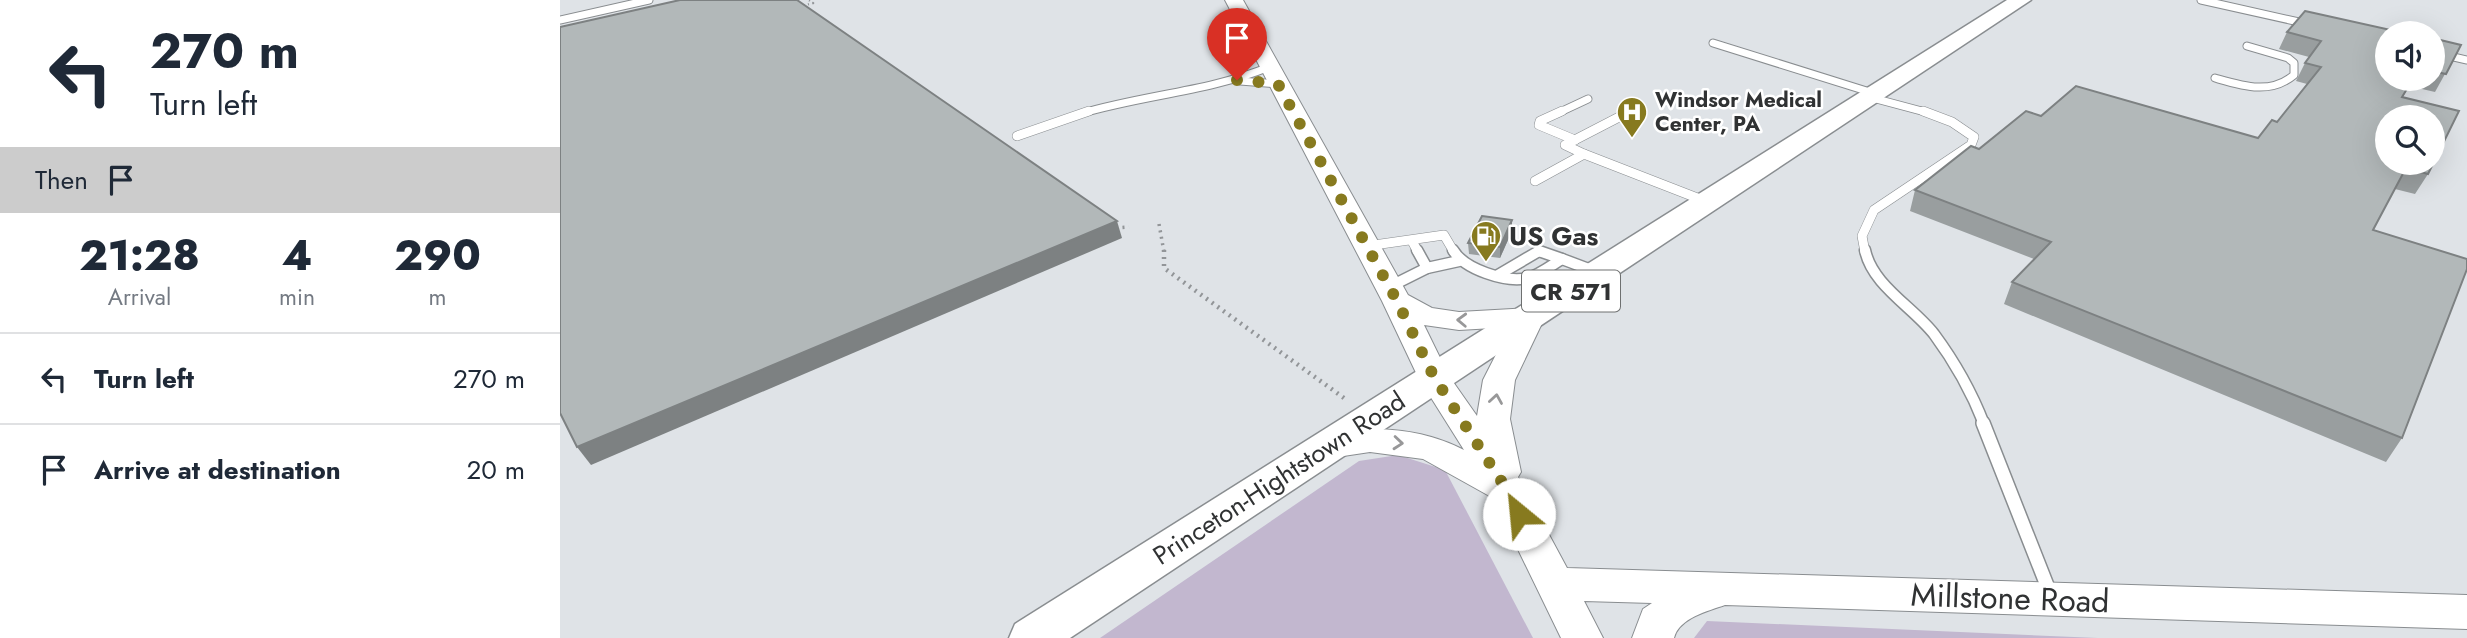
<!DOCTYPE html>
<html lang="en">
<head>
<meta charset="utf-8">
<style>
	:root { --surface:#fff; --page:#f6f6f7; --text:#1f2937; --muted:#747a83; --line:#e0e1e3 }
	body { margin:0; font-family:Jost,sans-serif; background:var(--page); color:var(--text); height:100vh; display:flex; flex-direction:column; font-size:26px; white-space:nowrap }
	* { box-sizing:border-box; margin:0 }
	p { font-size:23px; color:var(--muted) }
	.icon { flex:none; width:38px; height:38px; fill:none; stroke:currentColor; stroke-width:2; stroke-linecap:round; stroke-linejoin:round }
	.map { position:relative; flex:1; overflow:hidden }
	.sheet { display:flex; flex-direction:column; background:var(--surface); width:560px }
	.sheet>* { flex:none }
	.top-card { background:#fff; color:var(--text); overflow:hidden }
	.controls { position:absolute; left:1815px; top:21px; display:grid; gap:14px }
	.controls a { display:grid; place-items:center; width:70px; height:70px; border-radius:50%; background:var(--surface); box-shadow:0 7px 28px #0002; font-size:35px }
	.pin { position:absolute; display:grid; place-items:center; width:60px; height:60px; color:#fff; margin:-72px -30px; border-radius:50% 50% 50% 0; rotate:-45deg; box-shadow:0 0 7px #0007 }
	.pin .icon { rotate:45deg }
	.me { position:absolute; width:77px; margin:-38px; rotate:332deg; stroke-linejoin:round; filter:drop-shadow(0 0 5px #0008) }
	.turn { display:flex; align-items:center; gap:24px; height:147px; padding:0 35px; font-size:32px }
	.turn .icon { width:91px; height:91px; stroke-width:2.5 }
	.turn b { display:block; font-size:49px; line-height:60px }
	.then { display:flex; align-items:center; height:66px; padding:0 35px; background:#0003; gap:14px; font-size:26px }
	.eta { display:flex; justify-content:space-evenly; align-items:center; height:119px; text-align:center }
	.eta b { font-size:42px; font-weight:800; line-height:49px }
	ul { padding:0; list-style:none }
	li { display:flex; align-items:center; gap:21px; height:91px; padding:0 35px; border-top:2px solid var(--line) }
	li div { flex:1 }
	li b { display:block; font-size:26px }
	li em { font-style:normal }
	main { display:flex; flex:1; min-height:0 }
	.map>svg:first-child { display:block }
	.green { fill:#c2b7cf }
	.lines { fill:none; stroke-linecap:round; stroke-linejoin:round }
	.lane-far3-casing { stroke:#898d90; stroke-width:9 }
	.lane-far2-casing { stroke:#898d90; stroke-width:10 }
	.lane-far1-casing { stroke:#898d90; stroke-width:13 }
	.lane-casing { stroke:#898d90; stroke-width:16 }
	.secondary-casing { stroke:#898d90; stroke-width:2 }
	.primary-casing { stroke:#898d90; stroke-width:3 }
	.path-far2 { stroke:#929598; stroke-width:2.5; stroke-dasharray:1 3.5; stroke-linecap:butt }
	.path-far1 { stroke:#929598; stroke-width:3.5; stroke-dasharray:2 4.5; stroke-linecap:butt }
	.path { stroke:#929598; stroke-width:4.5; stroke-dasharray:2 5; stroke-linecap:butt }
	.lane-far3 { stroke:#fff; stroke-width:7 }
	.lane-far2 { stroke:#fff; stroke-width:9 }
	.lane-far1 { stroke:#fff; stroke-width:10 }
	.lane { stroke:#fff; stroke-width:13 }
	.secondary { fill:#fff; fill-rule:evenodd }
	.primary { fill:#fff; fill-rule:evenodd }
	.wall { fill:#999e9f }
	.shaded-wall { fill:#7d8182 }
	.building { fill:#b2b8b9; stroke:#7d8182; stroke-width:2; fill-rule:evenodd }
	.oneway { stroke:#989899 }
	.route { stroke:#877a1f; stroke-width:12; stroke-dasharray:0 21.6 }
	.labels { text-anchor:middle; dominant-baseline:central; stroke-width:5; stroke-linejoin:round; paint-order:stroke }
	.far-poi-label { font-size:21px; font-weight:bold; fill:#303233; stroke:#fff; text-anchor:start }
	.shield { fill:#fff; stroke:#6e7070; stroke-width:2 }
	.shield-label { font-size:24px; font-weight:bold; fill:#303233 }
	.poi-label { font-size:26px; font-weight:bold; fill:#303233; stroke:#fff; text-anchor:start }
	.street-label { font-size:26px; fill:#303233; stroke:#fff }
	.near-street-label { font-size:32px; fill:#303233; stroke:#fff }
</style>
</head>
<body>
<main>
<section class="sheet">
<div class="top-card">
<div class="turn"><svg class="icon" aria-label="left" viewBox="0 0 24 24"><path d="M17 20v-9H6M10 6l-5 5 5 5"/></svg><div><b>270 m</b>Turn left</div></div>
<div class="then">Then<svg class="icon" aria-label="arrive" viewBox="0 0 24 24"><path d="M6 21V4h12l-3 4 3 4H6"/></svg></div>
</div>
<div class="eta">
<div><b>21:28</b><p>Arrival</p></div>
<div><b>4</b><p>min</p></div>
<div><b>290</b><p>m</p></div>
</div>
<ul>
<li><svg class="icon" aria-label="left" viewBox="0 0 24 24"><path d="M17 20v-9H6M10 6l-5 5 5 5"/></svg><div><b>Turn left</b></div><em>270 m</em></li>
<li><svg class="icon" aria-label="arrive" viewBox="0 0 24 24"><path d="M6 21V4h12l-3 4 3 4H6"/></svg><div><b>Arrive at destination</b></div><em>20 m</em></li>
</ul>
</section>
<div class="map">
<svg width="1907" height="638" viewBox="0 0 1907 638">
	<rect width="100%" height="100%" fill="#dfe3e7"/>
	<g class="green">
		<polygon points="838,455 885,470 973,638 540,638 799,461"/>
		<polygon points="1147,621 1538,638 1134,638"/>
	</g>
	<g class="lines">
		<g class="lane-far3-casing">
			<g id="lane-far3">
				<polyline points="1641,0 1748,24"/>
				<polyline points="0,20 89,0"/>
				<polyline points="1153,43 1313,93"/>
				<polyline points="1872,52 1907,60"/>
				<path d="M1655 78C1683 86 1710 95 1734 75V63L1728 58 1687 46"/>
				<polyline points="680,81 718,84"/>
				<polyline points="1309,97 1369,113"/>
				<path d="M523 113C584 95 650 91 709 67"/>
				<polyline points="998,113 1028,99"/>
			</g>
		</g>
		<g class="lane-far2-casing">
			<g id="lane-far2">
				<polyline points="1002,111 980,121 979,125 1015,140"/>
				<polyline points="457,136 529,111"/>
				<polyline points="1024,154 1005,145 1063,115"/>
				<polyline points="975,181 1024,154 1145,201"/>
				<polyline points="852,241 858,252"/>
				<polyline points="807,246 884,235 894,252"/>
				<polyline points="978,252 981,252"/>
				<polyline points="1305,252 1302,236 1314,210 1411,145 1414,137 1392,122 1363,111"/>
			</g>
		</g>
		<g class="lane-far1-casing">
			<g id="lane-far1">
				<path d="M893 250C904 269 945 283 968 278 979 275 992 265 1002 259L1034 271"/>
				<path d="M1305 250C1312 285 1353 307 1374 334 1394 361 1412 393 1424 424"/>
				<polyline points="867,268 899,261"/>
				<polyline points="938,275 979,251 1002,259"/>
				<polyline points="968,278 996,299"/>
				<polyline points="829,287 867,268 857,250"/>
			</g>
		</g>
		<g class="lane-casing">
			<polyline id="lane" points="1423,423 1490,593"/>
		</g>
		<g class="secondary-casing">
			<path id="secondary" d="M665 0H683L848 295 872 308 899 312 970 308 980 311 985 317 955 380 950 419 961 472 958 477 1007 568 1907 595V629L1165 605C1148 611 1119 618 1114 638H1072L1083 609 1092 603 1024 601 1043 638H1001L933 498 863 459 810 452 770 458 758 455 753 446 758 437C805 424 860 427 904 450L858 377 822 301ZM864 325 899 330 950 327 923 380 917 416 889 376Z"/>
		</g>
		<g class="primary-casing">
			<polygon id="primary" points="1447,0 1471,0 510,638 449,638 455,624"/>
		</g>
		<polyline class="path-far2" points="244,8 242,6 253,3 249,0"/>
		<g class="path-far1">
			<polyline points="599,224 604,252"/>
			<polyline points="556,228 569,227"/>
		</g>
		<polyline class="path" points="604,250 604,268 784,398"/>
		<use href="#lane-far3" class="lane-far3"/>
		<use href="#lane-far2" class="lane-far2"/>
		<use href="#lane-far1" class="lane-far1"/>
		<use href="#lane" class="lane"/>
		<use href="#secondary" class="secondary"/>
		<use href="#primary" class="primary"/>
	</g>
	<g class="wall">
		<polygon points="1745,11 1827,79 1872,79 1872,38 1901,45 1875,92 1849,86 1843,97 1868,174 1855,194 1835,189 1813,230 1842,438 1826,462 1444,304 1452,282 1474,259 1350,211 1355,190 1419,149 1481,116 1698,138 1717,122 1747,84 1736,81 1745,63 1749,57 1719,49 1727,32"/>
		<polygon points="952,220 952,231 940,258 909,254 908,243"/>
	</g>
	<g class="shaded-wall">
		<polygon points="952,220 952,231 940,258 940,247"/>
		<polygon points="557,221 562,238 31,465 17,447"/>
	</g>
	<g class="building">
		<polygon points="120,0 237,0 557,221 17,447 0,413 0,27"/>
		<path d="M1745 11 1835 31 1840 29 1855 33H1827V79H1853L1842 97 1899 111 1868 174 1846 168 1813 230 1907 259V269L1842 438 1452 282 1491 242 1355 190 1411 146 1419 149 1466 111 1481 116 1516 86 1698 138 1712 120 1717 122 1761 67 1745 63 1761 41 1727 32ZM1827 117H1872V163H1827Z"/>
		<polygon points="1872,38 1901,45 1886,74 1872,71"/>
		<polygon points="922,216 952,220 940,247 908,243"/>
	</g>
	<defs><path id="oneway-chevron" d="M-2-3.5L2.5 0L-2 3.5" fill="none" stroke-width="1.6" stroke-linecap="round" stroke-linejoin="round" transform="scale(1.75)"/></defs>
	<g class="oneway">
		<use href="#oneway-chevron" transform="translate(902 320) rotate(-178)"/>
		<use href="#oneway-chevron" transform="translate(936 399) rotate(-81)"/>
		<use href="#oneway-chevron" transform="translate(838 443) rotate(5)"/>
	</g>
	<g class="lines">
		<polyline class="route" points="677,80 718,84 837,301 874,377 947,490 959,514"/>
	</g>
	<defs>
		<g id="hospital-pin" transform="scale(1.575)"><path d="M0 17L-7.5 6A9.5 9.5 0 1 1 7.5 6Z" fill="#877a1f" stroke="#fff"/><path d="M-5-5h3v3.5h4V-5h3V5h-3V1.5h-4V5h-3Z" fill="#fff"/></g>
		<g id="fuel-pin" transform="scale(1.575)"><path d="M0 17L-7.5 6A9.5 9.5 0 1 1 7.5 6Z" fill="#877a1f" stroke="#fff"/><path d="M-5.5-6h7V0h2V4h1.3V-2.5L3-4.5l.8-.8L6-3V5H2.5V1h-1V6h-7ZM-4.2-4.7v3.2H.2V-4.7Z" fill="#fff"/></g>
	</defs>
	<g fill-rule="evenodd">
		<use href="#hospital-pin" x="1072" y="112"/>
		<use href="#fuel-pin" x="926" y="236"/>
	</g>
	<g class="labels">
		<g class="far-poi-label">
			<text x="1095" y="100">Windsor Medical<tspan x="1095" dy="24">Center, PA</tspan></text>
		</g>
		<rect class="shield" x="962" y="270.5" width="98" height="41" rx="5"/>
		<g class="shield-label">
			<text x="1011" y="291">CR 571</text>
		</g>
		<g class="poi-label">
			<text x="949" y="236">US Gas</text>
		</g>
		<g class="street-label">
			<text transform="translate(719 478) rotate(-33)">Princeton-Hightstown Road</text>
		</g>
		<g class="near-street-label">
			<text transform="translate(1450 598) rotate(2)">Millstone Road</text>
		</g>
	</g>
</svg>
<div class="controls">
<a><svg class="icon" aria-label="sound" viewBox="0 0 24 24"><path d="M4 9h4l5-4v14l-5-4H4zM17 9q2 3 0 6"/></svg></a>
<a><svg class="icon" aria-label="search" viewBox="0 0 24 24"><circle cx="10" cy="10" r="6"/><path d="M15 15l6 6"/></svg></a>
</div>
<div class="pin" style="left:677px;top:80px;background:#d93025"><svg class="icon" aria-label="arrive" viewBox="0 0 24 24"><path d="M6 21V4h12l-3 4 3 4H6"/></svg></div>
<svg class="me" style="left:959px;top:514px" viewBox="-20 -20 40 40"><circle r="19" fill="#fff"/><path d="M0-13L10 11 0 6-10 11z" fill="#877a1f"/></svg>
</div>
</main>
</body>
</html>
